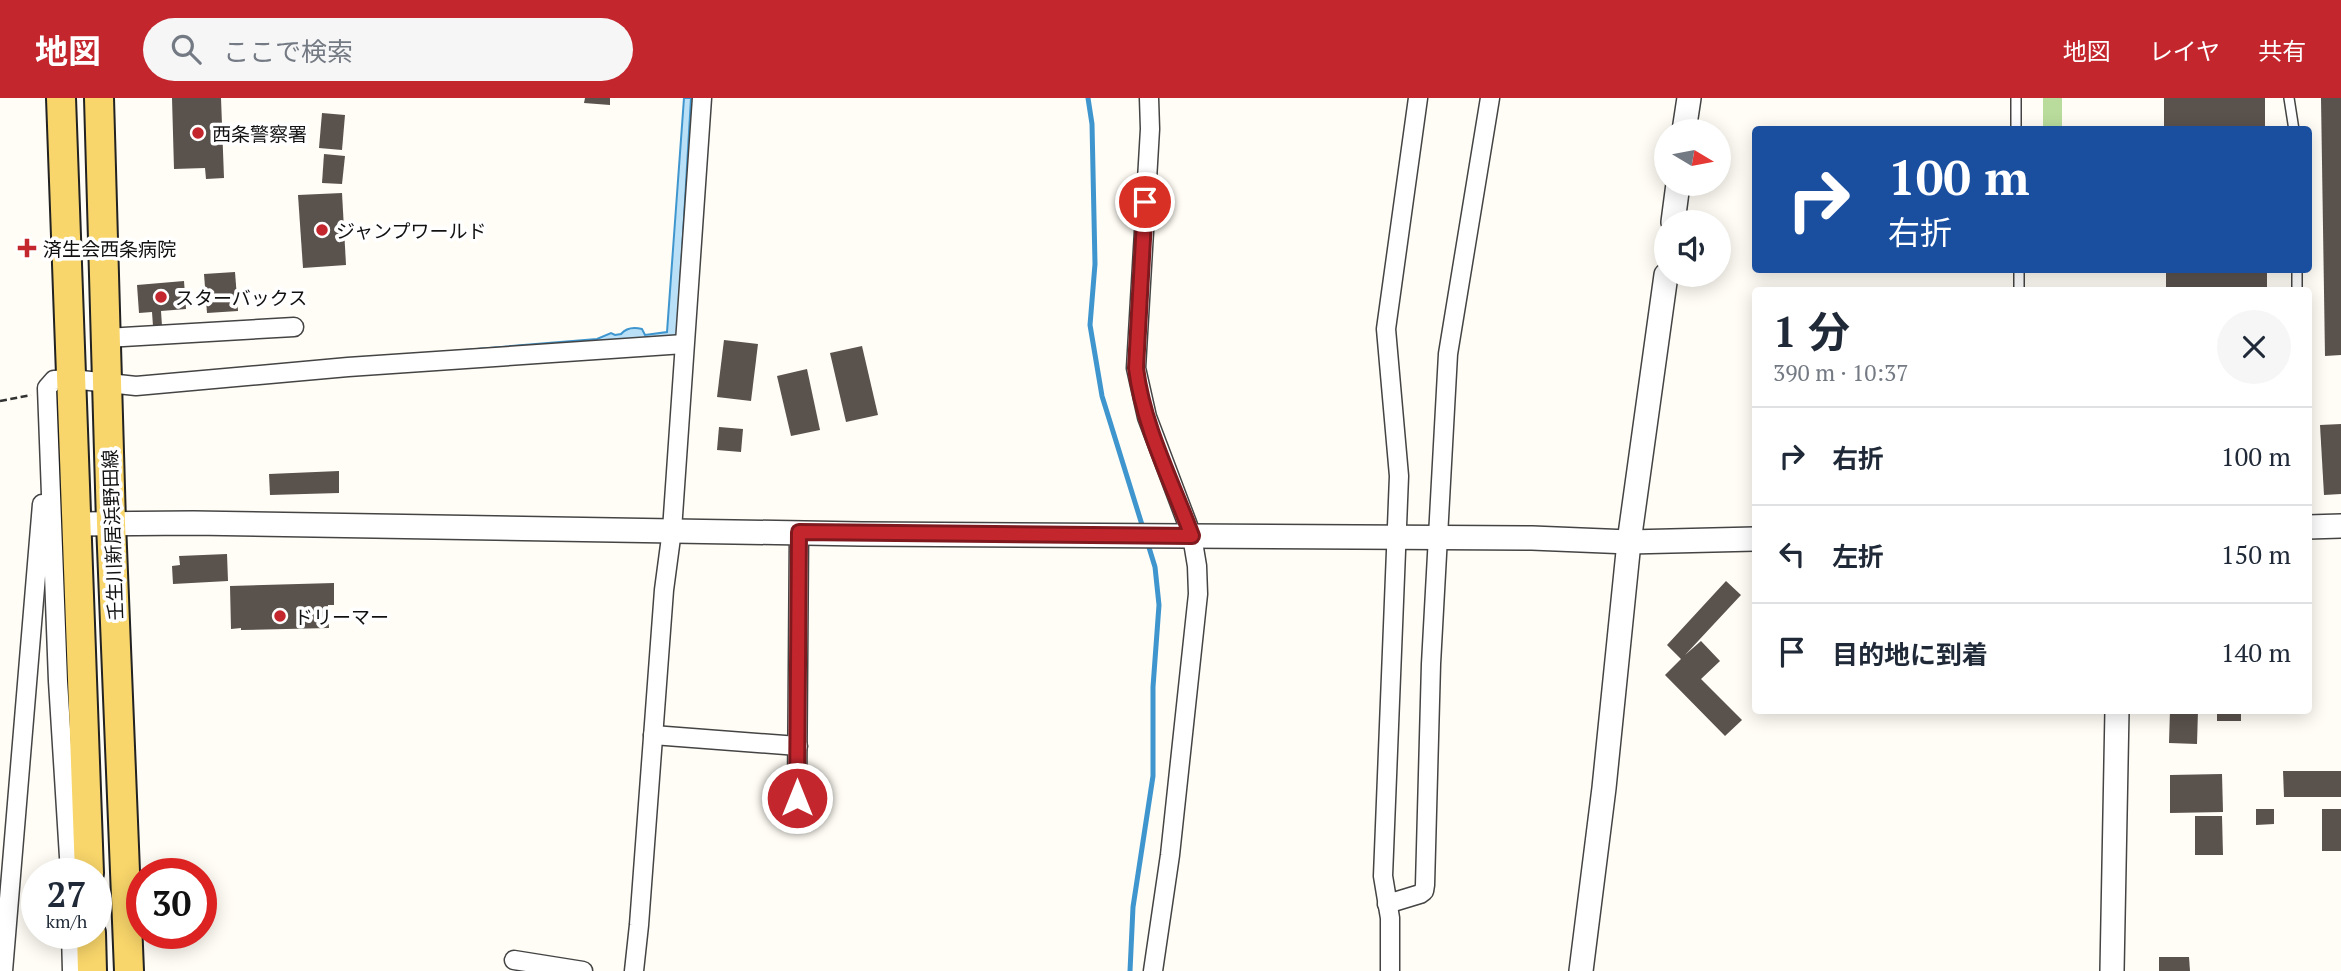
<!DOCTYPE html>
<html lang="ja">
<head>
<meta charset="utf-8">
<style>
	:root { --surface:#fff; --page:#f6f6f7; --text:#1f2937; --muted:#747a83; --line:#e0e1e3; --accent:#c4262e }
	body { margin:0; font-family:"PT Serif","Noto Sans JP",serif; background:var(--page); color:var(--text); height:100vh; display:flex; flex-direction:column; font-size:26px; white-space:nowrap }
	* { box-sizing:border-box; margin:0 }
	p { font-size:23px; color:var(--muted) }
	.icon { flex:none; width:38px; height:38px; fill:none; stroke:currentColor; stroke-width:2; stroke-linecap:round; stroke-linejoin:round }
	.map { position:relative; flex:1; overflow:hidden }
	.sheet { position:absolute; left:1752px; top:189px; width:560px; height:427px; display:flex; flex-direction:column; background:var(--surface); border-radius:7px; box-shadow:0 4px 18px #0003 }
	.sheet>* { flex:none }
	.top-card { position:absolute; left:1752px; top:28px; width:560px; height:147px; border-radius:7px; box-shadow:0 4px 18px #0003; background:#1a4fa0; color:#fff; overflow:hidden }
	.needle { width:46px; rotate:100deg }
	.controls { position:absolute; left:1654px; top:21px; display:grid; gap:14px }
	.controls a { display:grid; place-items:center; width:77px; height:77px; border-radius:50%; background:var(--surface); box-shadow:0 4px 18px #0003; font-size:35px }
	.speed { position:absolute; left:21px; top:760px; display:flex; gap:14px; font-size:35px; font-weight:700; text-align:center }
	.speed>* { display:grid; place-content:center; width:91px; height:91px; border-radius:50%; background:var(--surface); box-shadow:0 4px 18px #0003; line-height:1 }
	.speed small { font-size:18px; font-weight:400 }
	.speed .limit { border:10px solid #d22; background:#fff; color:#111 }
	.pin { position:absolute; display:grid; place-items:center; width:60px; height:60px; color:#fff; margin:-30px; border:4px solid #fff; border-radius:50%; box-shadow:0 2px 7px #0007 }
	.me { position:absolute; width:77px; margin:-38px; rotate:0deg; stroke-linejoin:round; filter:drop-shadow(0 0 5px #0008) }
	.turn { display:flex; align-items:center; gap:24px; height:147px; padding:0 21px; font-size:32px }
	.turn .icon { width:91px; height:91px; stroke-width:2.5 }
	.turn b { display:block; font-size:49px; line-height:60px }
	.round { display:grid; place-items:center; flex:none; width:74px; height:74px; border-radius:37px; background:var(--page) }
	.headline { display:flex; align-items:center; justify-content:space-between; height:119px; padding:0 21px }
	h1 { font-size:42px; font-weight:700; line-height:52px }
	ul { padding:0; list-style:none }
	li { display:flex; align-items:center; gap:21px; height:98px; padding:0 21px; border-top:2px solid var(--line) }
	li div { flex:1 }
	li b { display:block; font-size:26px }
	li em { font-style:normal }
	header { display:flex; align-items:center; gap:42px; box-sizing:border-box; height:98px; padding:0 35px; background:var(--accent); color:#fff }
	header strong { font-size:33px }
	nav { display:flex; gap:38px; margin-inline-start:auto; font-size:24px }
	.search { width:490px; height:63px; background:var(--page); display:flex; align-items:center; gap:18px; box-sizing:border-box; padding:0 24px; border-radius:38px; color:var(--muted); font-size:26px }
	.map>svg:first-child { display:block }
	.forest { fill:#b9dc9c }
	.water { fill:#b9e0f7; stroke:#3f96cf; stroke-width:2 }
	.lines { fill:none; stroke-linecap:round; stroke-linejoin:round }
	.stream { stroke:#3f96cf; stroke-width:5 }
	.building { fill:#5a524d }
	.service-casing { stroke:#444; stroke-width:12 }
	.minor-casing { stroke:#444; stroke-width:21 }
	.tertiary-casing { stroke:#444; stroke-width:26 }
	.primary-casing { stroke:#222; stroke-width:32 }
	.path { stroke:#333; stroke-width:2.5; stroke-dasharray:7 3.5; stroke-linecap:butt }
	.service { stroke:#fff; stroke-width:9 }
	.minor { stroke:#fff; stroke-width:18 }
	.tertiary { stroke:#fff; stroke-width:23 }
	.primary { stroke:#f9d66b; stroke-width:28 }
	.route-casing { stroke:#7f191e; stroke-width:18 }
	.route { stroke:#c4262e; stroke-width:12 }
	.poi-dot { fill:#c4262e; stroke:#fff; stroke-width:2.5 }
	.labels { text-anchor:middle; dominant-baseline:central; stroke-width:7; stroke-linejoin:round; paint-order:stroke }
	.poi-label { font-size:19px; fill:#111; stroke:#fff; text-anchor:start }
	.street-label { font-size:19px; fill:#111; stroke:#fff }
</style>
</head>
<body>
<header>
<strong>地図</strong>
<div class="search"><svg class="icon" aria-label="search" viewBox="0 0 24 24"><circle cx="10" cy="10" r="6"/><path d="M15 15l6 6"/></svg>ここで検索</div>
<nav><a>地図</a><a>レイヤ</a><a>共有</a></nav>
</header>
<div class="map">
<svg width="2341" height="873" viewBox="0 0 2341 873">
	<rect width="100%" height="100%" fill="#fffdf5"/>
	<rect class="forest" x="2043" y="0" width="19" height="31"/>
	<path class="water" d="M684 0H691L677 240 416 256 597 241 611 235 615 237 621 236C627 229 634 229 642 231L645 237 667 234Z"/>
	<g class="lines">
		<g class="stream">
			<polyline points="1088,0 1092,26 1095,166 1090,227 1102,298 1143,430"/>
			<polyline points="1130,873 1133,809 1153,678 1153,589 1159,507 1155,469 1147,443"/>
		</g>
	</g>
	<g class="building">
		<polygon points="172,0 221,0 224,80 206,81 205,70 174,71"/>
		<polygon points="585,0 610,0 610,7 584,5"/>
		<rect x="2164" y="0" width="101" height="32"/>
		<polygon points="2321,0 2341,0 2341,257 2325,258"/>
		<polygon points="322,15 345,17 342,52 319,50"/>
		<polygon points="324,56 345,58 342,86 322,85"/>
		<polygon points="342,95 346,167 303,170 298,97"/>
		<rect x="2166" y="172" width="101" height="20"/>
		<polygon points="235,174 238,213 207,215 204,176"/>
		<polygon points="184,183 186,211 161,213 162,228 153,228 152,214 139,215 137,187"/>
		<polygon points="724,242 758,246 751,303 717,299"/>
		<polygon points="862,248 878,317 846,324 830,255"/>
		<polygon points="807,271 820,332 791,338 777,278"/>
		<polygon points="2341,326 2341,396 2324,397 2320,327"/>
		<polygon points="719,329 743,331 741,354 717,352"/>
		<polygon points="339,373 339,395 270,397 269,376"/>
		<polygon points="227,456 228,483 173,486 172,468 180,467 179,458"/>
		<polygon points="1726,483 1741,497 1685,557 1701,543 1720,563 1701,581 1742,622 1725,638 1665,577 1681,561 1667,547"/>
		<polygon points="334,485 334,507 328,507 329,530 241,532 241,530 231,531 230,488"/>
		<polygon points="2170,612 2198,612 2197,646 2169,645"/>
		<rect x="2217" y="612" width="24" height="11"/>
		<polygon points="2283,673 2341,673 2341,699 2284,699"/>
		<polygon points="2222,676 2223,714 2170,715 2170,677"/>
		<polygon points="2256,711 2274,711 2274,726 2256,727"/>
		<rect x="2322" y="711" width="19" height="42"/>
		<polygon points="2195,718 2222,718 2223,757 2195,757"/>
		<polygon points="2159,859 2189,859 2190,873 2159,873"/>
	</g>
	<g class="lines">
		<g class="service-casing">
			<g id="service">
				<polyline points="2016,0 2016,32"/>
				<polyline points="2289,0 2294,32"/>
				<polyline points="2019,172 2019,192"/>
				<polyline points="2297,172 2297,192"/>
			</g>
		</g>
		<g class="minor-casing">
			<g id="minor">
				<polyline points="1149,0 1150,31 1136,270 1147,319 1192,438 1197,468 1198,496 1170,757 1153,873"/>
				<polyline points="106,240 294,229"/>
				<polyline points="653,637 798,648"/>
				<polyline points="797,700 799,434"/>
				<polyline points="70,775 58,583 47,290 54,282 72,281 136,288 348,269 684,246"/>
				<polyline points="1387,806 1420,796 1424,793 1425,787 1431,566 1448,256 1490,0"/>
				<polyline points="71,835 72,873"/>
				<polyline points="514,862 583,873"/>
				<polyline points="3,873 42,406"/>
				<polyline points="634,873 639,827 664,492 672,432 702,0"/>
				<polyline points="1390,873 1390,820 1383,778 1399,378 1386,231 1418,0"/>
			</g>
		</g>
		<g class="tertiary-casing">
			<g id="tertiary">
				<polyline points="1684,33 1689,0"/>
				<polyline points="1673,124 1678,86"/>
				<polyline points="78,426 193,425 862,436 1532,440 1629,444 1755,441"/>
				<polyline points="2308,429 2341,428"/>
				<polyline points="1581,873 1604,690 1629,444 1666,177"/>
				<polyline points="2112,873 2117,612"/>
			</g>
		</g>
		<g class="primary-casing">
			<g id="primary">
				<polyline points="61,0 89,775"/>
				<polyline points="99,0 111,425 129,873"/>
				<polyline points="91,835 92,873"/>
			</g>
		</g>
		<polyline class="path" points="0,303 31,297"/>
		<use href="#service" class="service"/>
		<use href="#minor" class="minor"/>
		<use href="#tertiary" class="tertiary"/>
		<use href="#primary" class="primary"/>
	</g>
	<g class="lines">
		<g class="route-casing">
			<path id="route" d="M797 700 799 434 1192 438C1172 384 1143 328 1136 270L1145 104"/>
		</g>
		<use href="#route" class="route"/>
	</g>
	<g class="poi-dot">
		<circle cx="198" cy="35" r="7"/>
		<circle cx="322" cy="132" r="7"/>
		<path d="M23.5 139.5h7v7h7v7h-7v7h-7v-7h-7v-7h7z"/>
		<circle cx="161" cy="199" r="7"/>
		<circle cx="280" cy="518" r="7"/>
	</g>
	<g class="labels">
		<g class="poi-label">
			<text x="212" y="35">西条警察署</text>
			<text x="336" y="132">ジャンプワールド</text>
			<text x="43" y="150">済生会西条病院</text>
			<text x="175" y="199">スターバックス</text>
			<text x="294" y="518">ドリーマー</text>
		</g>
		<g class="street-label">
			<text transform="translate(112 437) rotate(-92)">壬生川新居浜野田線</text>
		</g>
	</g>
</svg>
<div class="controls">
<a><svg class="needle" viewBox="-14 -14 28 28"><path d="M0-13l5 13h-10z" fill="#e53935"/><path d="M0 13l5-13h-10z" fill="#747a83"/></svg></a>
<a><svg class="icon" aria-label="sound" viewBox="0 0 24 24"><path d="M4 9h4l5-4v14l-5-4H4zM17 9q2 3 0 6"/></svg></a>
</div>
<div class="speed"><div>27<small>km/h</small></div><div class="limit">30</div></div>
<div class="pin" style="left:1145px;top:104px;background:#d93025"><svg class="icon" aria-label="arrive" viewBox="0 0 24 24"><path d="M6 21V4h12l-3 4 3 4H6"/></svg></div>
<svg class="me" style="left:797px;top:700px" viewBox="-20 -20 40 40"><circle r="17" fill="#c4262e" stroke="#fff" stroke-width="3"/><path d="M0-11L8 9 0 5-8 9z" fill="#fff"/></svg>
<div class="top-card">
<div class="turn"><svg class="icon" aria-label="right" viewBox="0 0 24 24"><path d="M7 20v-9h11M14 6l5 5-5 5"/></svg><div><b>100 m</b>右折</div></div>
</div>
<section class="sheet">
<div class="headline"><div><h1>1 分</h1><p>390 m · 10:37</p></div><a class="round"><svg class="icon" aria-label="close" viewBox="0 0 24 24"><path d="M6 6l12 12M18 6L6 18"/></svg></a></div>
<ul>
<li><svg class="icon" aria-label="right" viewBox="0 0 24 24"><path d="M7 20v-9h11M14 6l5 5-5 5"/></svg><div><b>右折</b></div><em>100 m</em></li>
<li><svg class="icon" aria-label="left" viewBox="0 0 24 24"><path d="M17 20v-9H6M10 6l-5 5 5 5"/></svg><div><b>左折</b></div><em>150 m</em></li>
<li><svg class="icon" aria-label="arrive" viewBox="0 0 24 24"><path d="M6 21V4h12l-3 4 3 4H6"/></svg><div><b>目的地に到着</b></div><em>140 m</em></li>
</ul>
</section>
</div>
</body>
</html>
